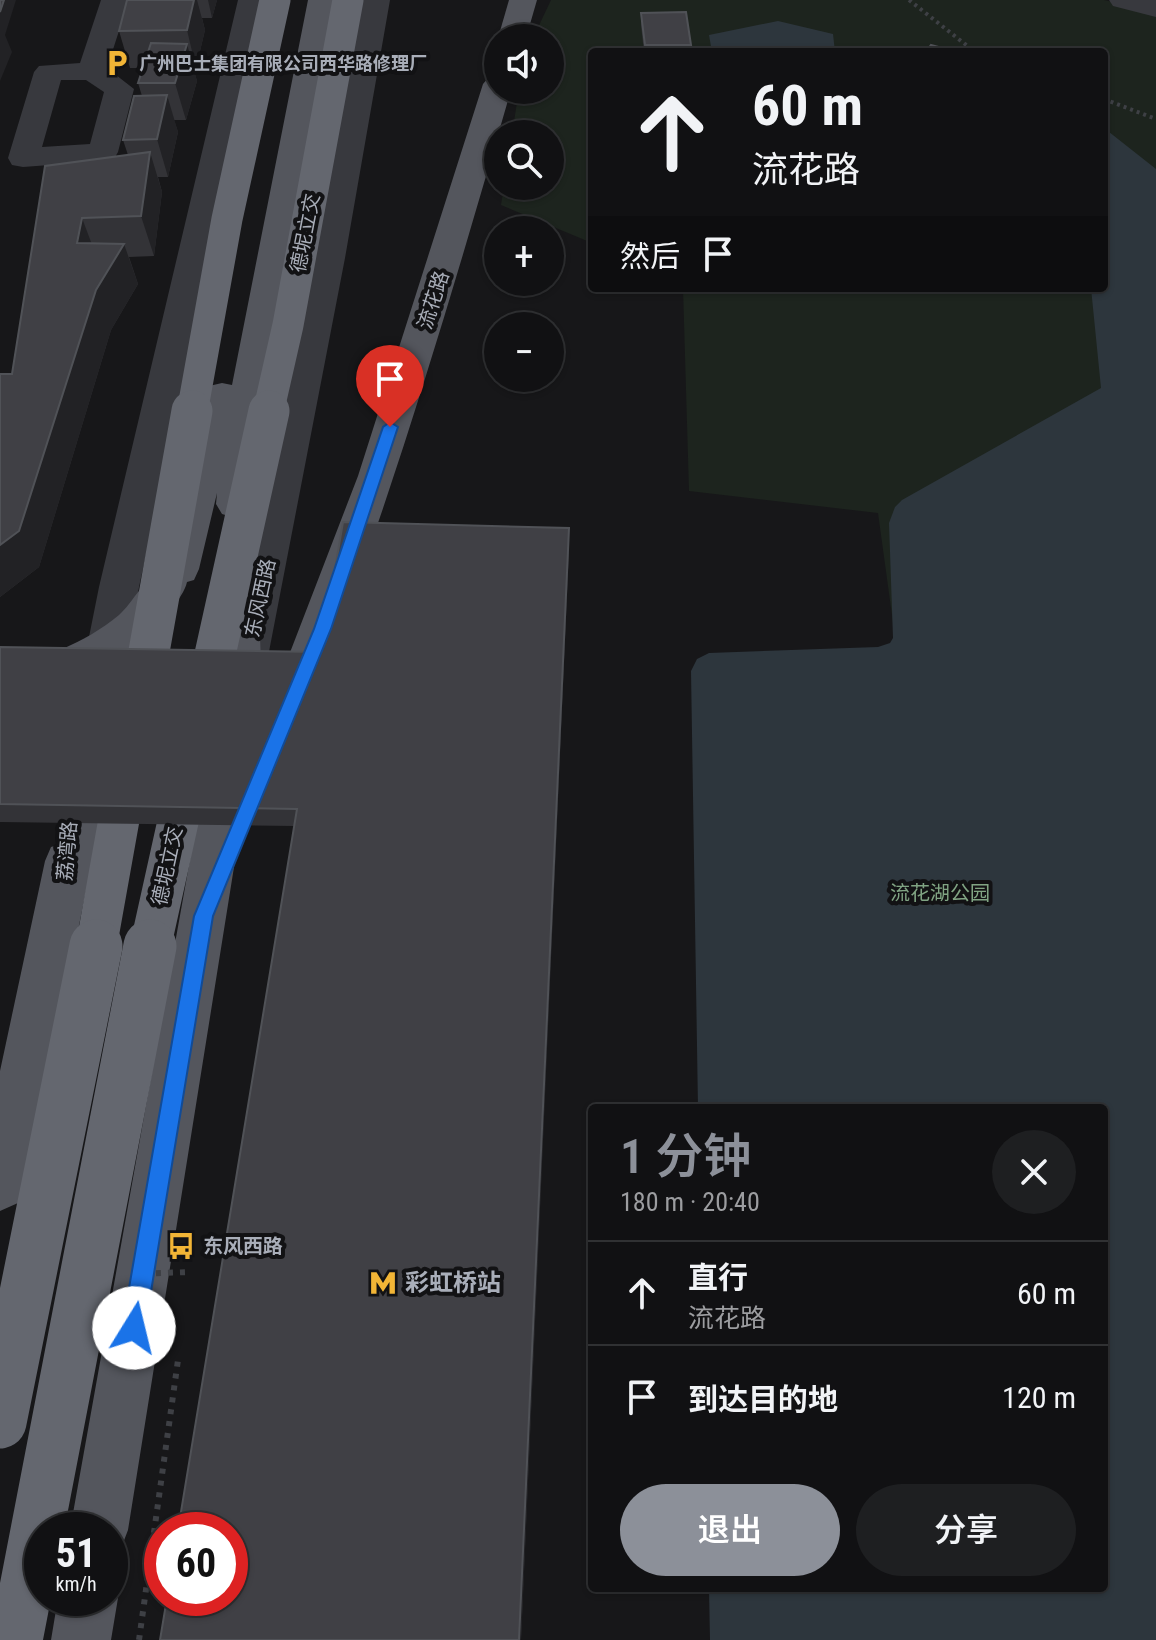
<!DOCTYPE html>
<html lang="zh">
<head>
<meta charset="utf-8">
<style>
	:root { --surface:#111113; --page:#1e1f21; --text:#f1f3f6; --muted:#9c9da0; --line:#303133; --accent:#8c9099 }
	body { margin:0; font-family:"Roboto Condensed","Noto Sans SC",sans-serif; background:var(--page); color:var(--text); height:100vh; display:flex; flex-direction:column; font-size:30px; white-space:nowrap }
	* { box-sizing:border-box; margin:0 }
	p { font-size:26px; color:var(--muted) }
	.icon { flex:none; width:44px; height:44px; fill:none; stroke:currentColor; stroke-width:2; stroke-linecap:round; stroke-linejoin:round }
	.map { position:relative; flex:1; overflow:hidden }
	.panel { position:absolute; left:588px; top:1104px; width:520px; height:488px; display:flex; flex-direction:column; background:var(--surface); border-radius:8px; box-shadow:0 2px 6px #0004,0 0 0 2px var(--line) }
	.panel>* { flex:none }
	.guide { position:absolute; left:588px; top:48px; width:520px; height:244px; border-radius:8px; box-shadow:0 2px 6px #0004,0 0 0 2px var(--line); background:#111113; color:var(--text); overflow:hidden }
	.buttons { position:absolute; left:484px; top:24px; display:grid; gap:16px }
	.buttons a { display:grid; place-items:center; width:80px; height:80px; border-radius:50%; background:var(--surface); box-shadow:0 2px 6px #0004,0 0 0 2px var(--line); font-size:40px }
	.speed { position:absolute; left:24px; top:1512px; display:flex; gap:16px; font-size:40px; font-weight:700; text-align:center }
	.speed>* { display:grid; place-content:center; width:104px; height:104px; border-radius:50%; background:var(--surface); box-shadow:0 2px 6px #0004,0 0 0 2px var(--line); line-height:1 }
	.speed small { font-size:20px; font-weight:400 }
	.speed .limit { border:12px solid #d22; background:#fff; color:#111 }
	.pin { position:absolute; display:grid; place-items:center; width:68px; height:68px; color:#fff; margin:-82px -34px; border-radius:50% 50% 50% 0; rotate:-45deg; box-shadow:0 0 8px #0007 }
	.pin .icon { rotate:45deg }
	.me { position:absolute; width:88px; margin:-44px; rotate:9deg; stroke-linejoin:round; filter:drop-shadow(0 0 6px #0008) }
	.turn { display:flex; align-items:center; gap:28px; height:168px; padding:0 32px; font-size:36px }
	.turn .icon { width:104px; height:104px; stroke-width:2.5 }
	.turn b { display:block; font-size:56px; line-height:68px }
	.then { display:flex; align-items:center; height:76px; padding:0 32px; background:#0003; gap:16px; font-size:30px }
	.round { display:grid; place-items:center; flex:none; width:84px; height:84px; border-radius:42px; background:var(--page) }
	.summary { display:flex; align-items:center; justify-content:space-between; height:136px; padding:0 32px }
	h1 { font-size:48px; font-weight:600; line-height:60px; color:var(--accent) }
	.cta { display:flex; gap:16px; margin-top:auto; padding:16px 32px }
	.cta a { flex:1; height:92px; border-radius:48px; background:var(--accent); color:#fff; font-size:32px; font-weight:600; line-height:92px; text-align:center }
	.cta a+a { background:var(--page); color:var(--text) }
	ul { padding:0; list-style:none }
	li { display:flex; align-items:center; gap:24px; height:104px; padding:0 32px; border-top:2px solid var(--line) }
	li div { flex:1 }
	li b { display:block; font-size:30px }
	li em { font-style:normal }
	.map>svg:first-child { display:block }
	.green { fill:#1d241e }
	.water { fill:#2d363d }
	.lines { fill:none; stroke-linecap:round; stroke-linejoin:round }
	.path-far1 { stroke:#3e4045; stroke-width:4; stroke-dasharray:3 4; stroke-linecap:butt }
	.path { stroke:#3e4045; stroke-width:6; stroke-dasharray:5 7; stroke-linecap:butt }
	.minor { fill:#38393e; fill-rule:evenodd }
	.major { fill:#54565d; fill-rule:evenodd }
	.path-bridge { stroke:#3e4045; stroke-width:6; stroke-dasharray:5 7; stroke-linecap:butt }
	.highway-bridge-far2 { stroke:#64676f; stroke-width:31 }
	.highway-bridge-far1 { stroke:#64676f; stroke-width:41 }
	.highway-bridge { stroke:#64676f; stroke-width:53 }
	.wall { fill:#333337 }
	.shaded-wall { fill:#222225 }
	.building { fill:#404045; stroke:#505257; stroke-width:2 }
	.route { fill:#1a73e8; stroke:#114b97; stroke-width:2 }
	.labels { text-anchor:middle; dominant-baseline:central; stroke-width:8; stroke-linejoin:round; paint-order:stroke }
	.far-poi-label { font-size:18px; font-weight:bold; fill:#a9aeb9; stroke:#121214; text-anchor:start }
	.street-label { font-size:20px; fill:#a9aeb9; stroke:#121214 }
	.park-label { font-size:20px; fill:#80a483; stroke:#121214 }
	.poi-label { font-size:20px; font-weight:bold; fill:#a9aeb9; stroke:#121214; text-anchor:start }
	.near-poi-label { font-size:24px; font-weight:bold; fill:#a9aeb9; stroke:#121214; text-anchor:start }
</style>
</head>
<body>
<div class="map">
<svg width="1156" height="1640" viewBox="0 0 1156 1640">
	<rect width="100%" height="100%" fill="#171719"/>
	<polygon class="green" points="551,0 1104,0 1156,12 1156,1640 1104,1588 1104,1108 901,681 878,513 689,491 683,288 1104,288 1104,52 592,52 592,243 501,205 504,186 550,186 550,134 512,134 519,90 550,90 550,38 533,38"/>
	<g class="water">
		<polygon points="778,21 833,34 835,52 712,52 709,35"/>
		<polygon points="1104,128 1156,169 1156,1640 710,1640 709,1588 1104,1588 1104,1108 698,1108 691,671 697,659 709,653 878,647 890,643 893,638 889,523 895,507 902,500 1101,388 1091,288 1104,288"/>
	</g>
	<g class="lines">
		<g class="path-far1">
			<polyline points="909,0 970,48 980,52"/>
			<polyline points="1104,99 1156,119"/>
		</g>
		<polyline class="path" points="139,1640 178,1360"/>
		<g class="minor">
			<path d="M101 0H129L107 68 134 89 118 152 114 159 103 161 23 167 12 165 8 158 34 72 39 66 80 63ZM61 80H86L104 92 90 144 42 147Z"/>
			<polygon points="238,0 266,0 139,587 123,677 117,689 102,694 87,689 81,677 99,587"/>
			<polygon points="362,0 390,0 345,258 267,662 261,674 247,678 233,674 227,662 313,258"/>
			<polygon points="1109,0 1156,0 1156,17 1113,6"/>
		</g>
		<g class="major">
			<path d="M308 0H336L274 333 254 504 248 514 235 518 222 514 216 504 217 493 199 569 194 580 187 582C185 591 178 600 172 609 134 666 62 685 0 705V671C43 658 84 644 119 615 133 603 145 576 162 571L204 395 209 386 222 383 232 385Z"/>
			<polygon points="509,0 537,0 526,38 498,38"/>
			<path d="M498 75V90H511C451 298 390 505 311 707L305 719 290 724 275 719 269 707 358 476 483 84 488 78Z"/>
			<polygon points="238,565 252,569 258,580 262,692 128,1530 120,1551 110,1555 110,1530 70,1530 220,692 218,580 224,569"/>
			<polygon points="109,747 124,752 130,765 86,891 26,1185 18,1203 0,1211 0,1071 45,861 51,847 58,845 94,752"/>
			<polygon points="110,1579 118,1598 111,1640 51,1640 58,1598 110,1598"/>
		</g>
		<polyline class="path-bridge" points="132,1274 191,1272"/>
		<g class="highway-bridge-far2">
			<polyline points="192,413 227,219 275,0"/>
			<polyline points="268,413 288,325 348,0"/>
		</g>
		<g class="highway-bridge-far1">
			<polyline points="96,948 192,411"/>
			<polyline points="150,948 269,411"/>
		</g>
		<g class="highway-bridge">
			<polyline points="0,1422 96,946"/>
			<polyline points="16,1640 150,946"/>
		</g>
	</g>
	<g class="wall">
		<polygon points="127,0 217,0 212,18 202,18 205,30 196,68 193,68 197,81 186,120 174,120 178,132 168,177 158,177 162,192 154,256 129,257 138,284 111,330 39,567 0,597 0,374 12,374 45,166 128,155 123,140 142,96 138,83 143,68 130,68 119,31"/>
		<polygon points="641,13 691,45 690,52 644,52 641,25"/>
		<polygon points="569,549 521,1640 160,1640 295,826 0,822 0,647 321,652"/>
	</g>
	<g class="shaded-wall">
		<polygon points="4,0 16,0 5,35 12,52 0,81 0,12"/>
		<polygon points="194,0 197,0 205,30 196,68 187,30"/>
		<polygon points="208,0 217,0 212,18"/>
		<polygon points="187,44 197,81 186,120 175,83"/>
		<polygon points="167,95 178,132 168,177 157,139"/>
		<polygon points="150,152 162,192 154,256 141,216"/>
		<polygon points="82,218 97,258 77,243"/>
		<polygon points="124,244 138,284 111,330 39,567 0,597 0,545 96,290"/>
		<polygon points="569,528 569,549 521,1640 519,1640"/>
	</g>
	<g class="building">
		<polygon points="0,0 4,0 0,12"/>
		<polygon points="127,0 194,0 187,30 119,31"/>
		<polygon points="686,12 691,45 645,45 641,13"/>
		<polygon points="151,43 187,44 175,83 138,83"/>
		<polygon points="931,45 946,49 945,52 926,52"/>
		<polygon points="167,95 157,139 123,140 134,96"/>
		<polygon points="150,152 141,216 82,218 77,243 124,244 96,290 19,531 0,545 0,374 12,374 45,166"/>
		<polygon points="343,522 569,528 519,1640 160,1640 167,1598 230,1598 230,1530 178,1530 297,809 0,804 0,647 321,652"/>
	</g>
	<polygon class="route" points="390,422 398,427 331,629 213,916 145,1328 142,1336 134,1340 126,1336 122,1328 194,916 314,629 383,427"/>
	<defs>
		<g id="parking-bare" transform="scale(2.16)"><path d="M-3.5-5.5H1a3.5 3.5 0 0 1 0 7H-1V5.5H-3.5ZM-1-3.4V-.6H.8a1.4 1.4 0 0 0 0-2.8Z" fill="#f2b536" stroke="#121214" stroke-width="2.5" paint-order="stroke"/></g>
		<g id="bus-bare" transform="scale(2.16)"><path d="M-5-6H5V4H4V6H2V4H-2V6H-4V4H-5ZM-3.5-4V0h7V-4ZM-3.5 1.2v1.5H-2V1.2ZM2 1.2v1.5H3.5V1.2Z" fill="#f2b536" stroke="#121214" stroke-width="2.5" paint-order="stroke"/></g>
		<g id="metro-bare" transform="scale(2.16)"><path d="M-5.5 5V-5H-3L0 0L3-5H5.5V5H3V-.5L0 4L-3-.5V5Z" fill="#f2b536" stroke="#121214" stroke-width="2.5" paint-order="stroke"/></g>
	</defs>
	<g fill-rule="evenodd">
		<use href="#parking-bare" x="117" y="63"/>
		<use href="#bus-bare" x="181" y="1246"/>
		<use href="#metro-bare" x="383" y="1283"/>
	</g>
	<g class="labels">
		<g class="far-poi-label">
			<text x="139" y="63">广州巴士集团有限公司西华路修理厂</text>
		</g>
		<g class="street-label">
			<text transform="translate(305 233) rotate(-79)">德坭立交</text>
			<text transform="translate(433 300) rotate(-72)">流花路</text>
			<text transform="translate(260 598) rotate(-78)">东风西路</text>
			<text transform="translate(67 851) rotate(-85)">荔湾路</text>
			<text transform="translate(167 866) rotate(-78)">德坭立交</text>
		</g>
		<g class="park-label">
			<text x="940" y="893">流花湖公园</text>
		</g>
		<g class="poi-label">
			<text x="203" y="1246">东风西路</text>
		</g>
		<g class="near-poi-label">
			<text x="405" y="1283">彩虹桥站</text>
		</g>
	</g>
</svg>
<div class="buttons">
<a><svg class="icon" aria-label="sound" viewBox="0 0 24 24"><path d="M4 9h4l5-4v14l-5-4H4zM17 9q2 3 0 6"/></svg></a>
<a><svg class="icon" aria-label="search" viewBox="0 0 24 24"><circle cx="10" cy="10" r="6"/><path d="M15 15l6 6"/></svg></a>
<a>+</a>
<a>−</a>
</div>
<div class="speed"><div>51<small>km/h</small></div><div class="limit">60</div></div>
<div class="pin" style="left:390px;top:427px;background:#d93025"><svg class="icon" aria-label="arrive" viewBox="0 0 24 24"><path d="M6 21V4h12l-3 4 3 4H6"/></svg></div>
<svg class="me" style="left:134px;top:1328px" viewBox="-20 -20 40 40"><circle r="19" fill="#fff"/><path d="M0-13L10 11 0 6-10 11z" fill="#1a73e8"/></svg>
<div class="guide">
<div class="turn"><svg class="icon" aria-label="ahead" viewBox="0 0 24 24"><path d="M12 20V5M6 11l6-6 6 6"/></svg><div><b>60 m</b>流花路</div></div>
<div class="then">然后<svg class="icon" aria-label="arrive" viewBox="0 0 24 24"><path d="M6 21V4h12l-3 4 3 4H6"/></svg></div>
</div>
<section class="panel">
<div class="summary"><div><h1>1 分钟</h1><p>180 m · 20:40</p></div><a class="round"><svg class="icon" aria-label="close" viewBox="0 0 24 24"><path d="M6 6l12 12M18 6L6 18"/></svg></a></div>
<ul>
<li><svg class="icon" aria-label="ahead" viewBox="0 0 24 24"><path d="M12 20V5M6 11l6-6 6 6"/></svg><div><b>直行</b><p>流花路</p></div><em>60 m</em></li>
<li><svg class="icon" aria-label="arrive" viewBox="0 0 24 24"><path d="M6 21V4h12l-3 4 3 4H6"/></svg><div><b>到达目的地</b></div><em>120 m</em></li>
</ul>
<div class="cta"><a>退出</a><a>分享</a></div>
</section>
</div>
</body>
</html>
